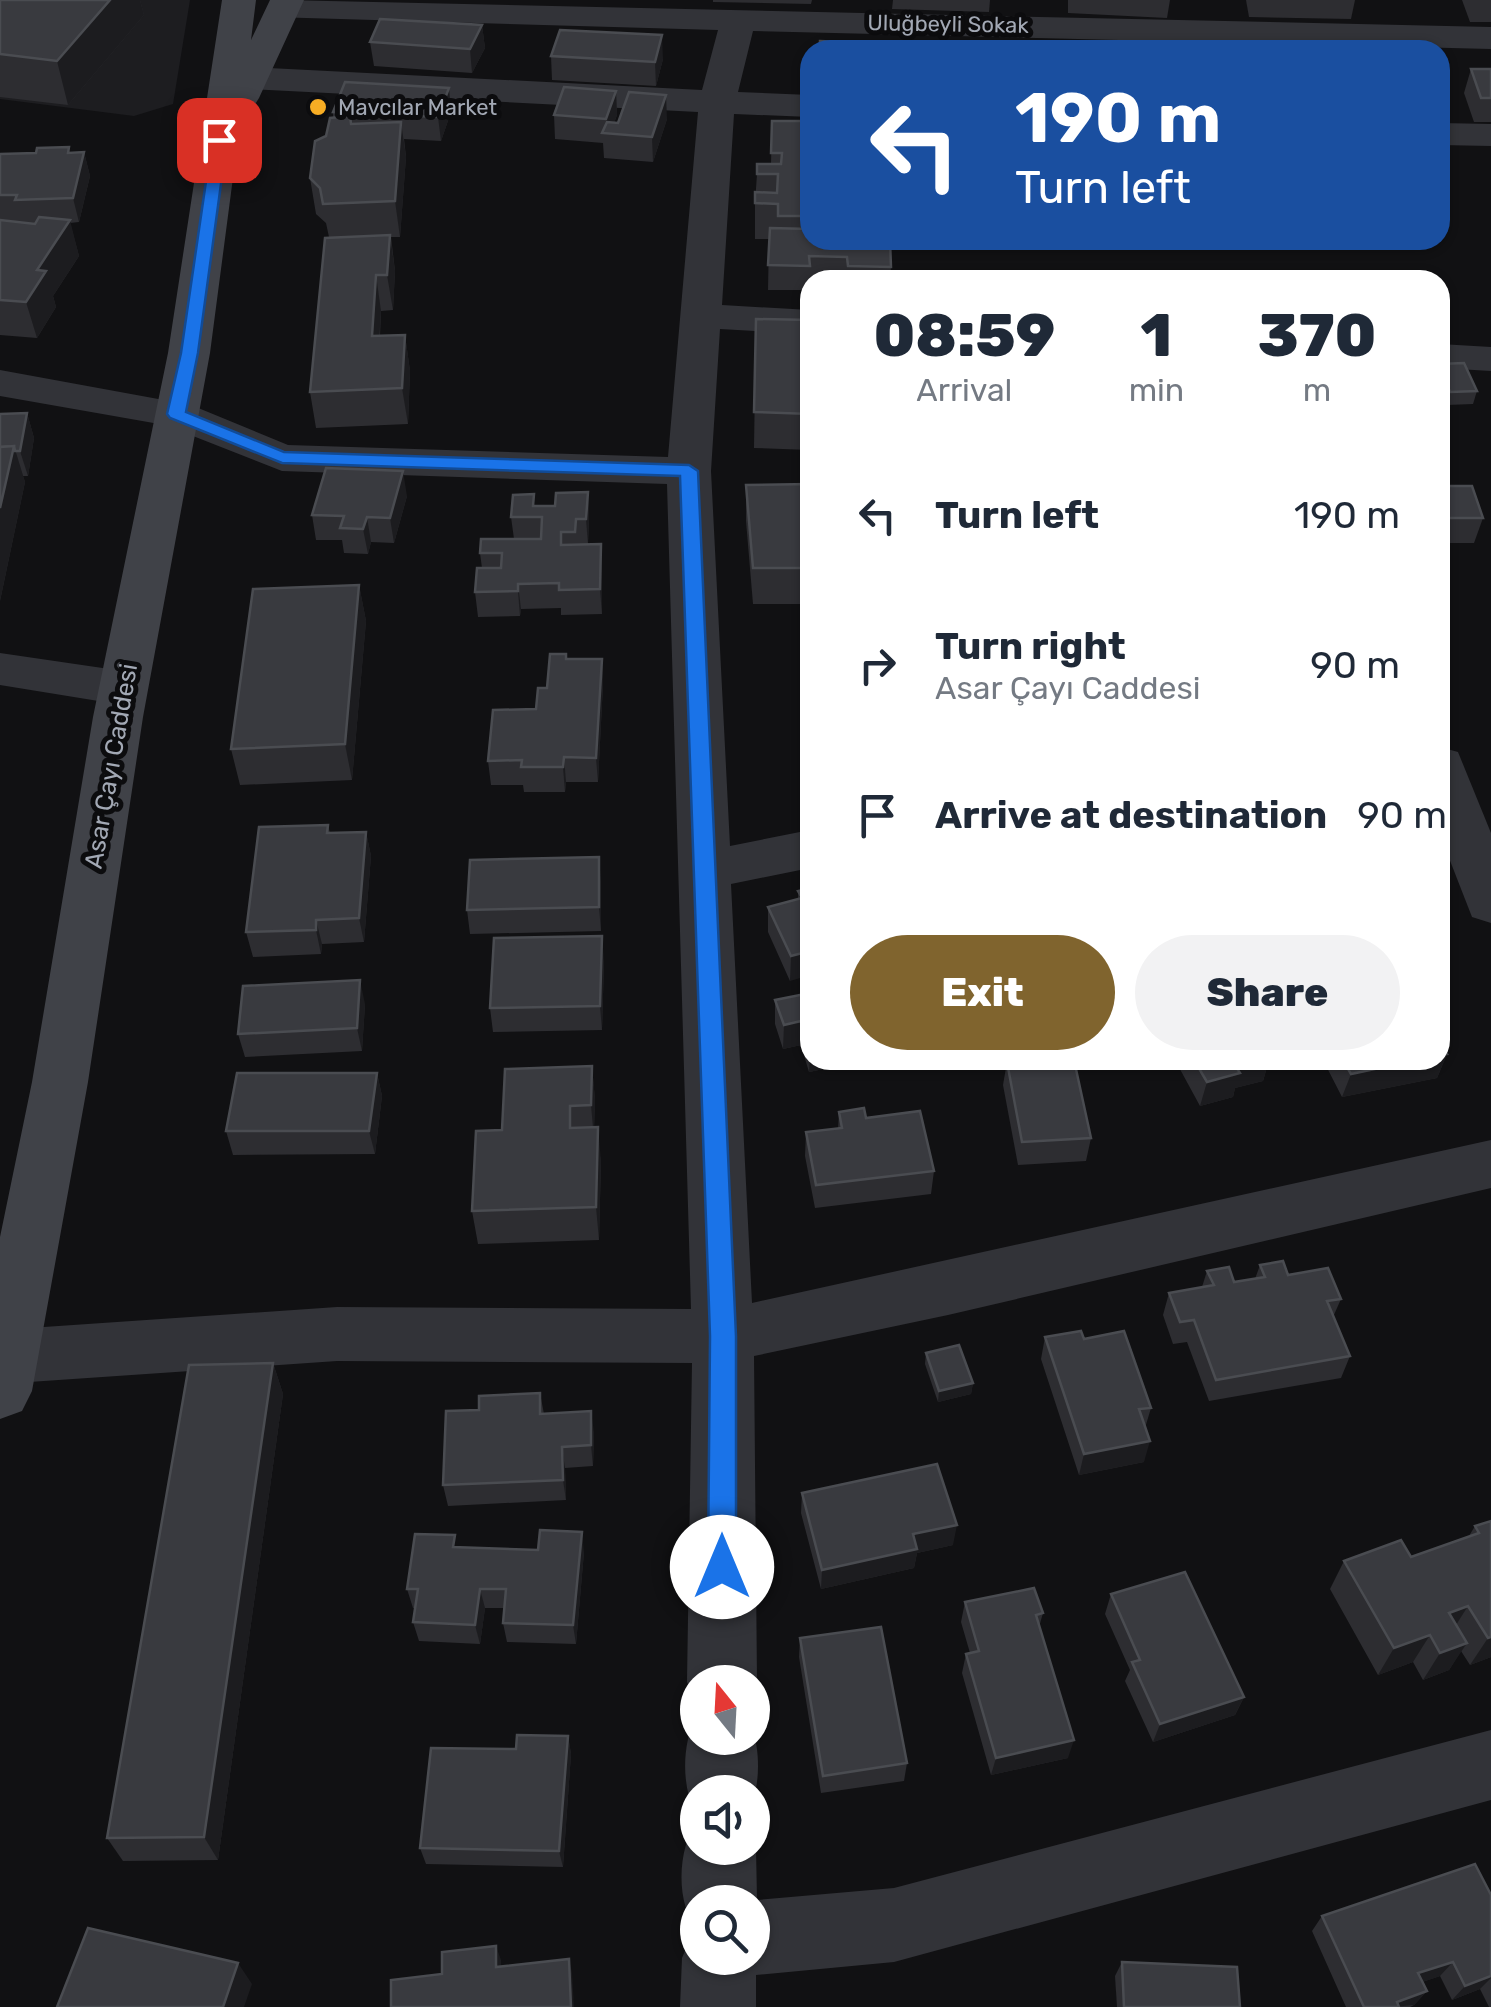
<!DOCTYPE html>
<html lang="en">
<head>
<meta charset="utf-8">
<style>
	:root { --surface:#fff; --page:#f2f2f3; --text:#1f2937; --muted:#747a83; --accent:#80642e }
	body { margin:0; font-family:Rubik,sans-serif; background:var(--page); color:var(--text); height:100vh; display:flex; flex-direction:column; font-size:38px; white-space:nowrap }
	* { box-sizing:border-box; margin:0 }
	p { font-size:32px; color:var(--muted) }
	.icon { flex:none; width:55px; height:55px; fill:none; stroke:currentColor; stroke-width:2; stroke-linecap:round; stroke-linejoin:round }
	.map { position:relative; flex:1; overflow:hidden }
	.details { position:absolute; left:800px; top:270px; width:650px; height:800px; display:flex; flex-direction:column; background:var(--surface); border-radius:30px; box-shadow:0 2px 8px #0004 }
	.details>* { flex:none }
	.top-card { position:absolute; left:800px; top:40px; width:650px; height:210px; border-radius:30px; box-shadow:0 2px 8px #0004; background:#1a4fa0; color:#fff; overflow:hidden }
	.needle { width:65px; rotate:342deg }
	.tools { position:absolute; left:680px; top:1665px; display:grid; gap:20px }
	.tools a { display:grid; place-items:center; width:90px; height:90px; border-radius:50%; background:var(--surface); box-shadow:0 2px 8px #0004; font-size:50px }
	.pin { position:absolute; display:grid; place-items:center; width:85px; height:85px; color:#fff; margin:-42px; border-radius:20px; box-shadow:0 5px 15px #0006 }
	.me { position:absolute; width:110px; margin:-55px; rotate:0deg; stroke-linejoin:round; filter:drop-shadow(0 0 8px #0008) }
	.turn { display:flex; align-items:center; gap:35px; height:210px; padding:0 50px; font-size:45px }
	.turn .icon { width:130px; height:130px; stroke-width:2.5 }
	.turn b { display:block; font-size:70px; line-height:85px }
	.eta { display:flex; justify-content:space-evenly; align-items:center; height:170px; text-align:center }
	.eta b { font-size:60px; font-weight:800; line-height:70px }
	.action { display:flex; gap:20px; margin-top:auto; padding:20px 50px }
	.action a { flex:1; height:115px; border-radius:60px; background:var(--accent); color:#fff; font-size:40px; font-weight:800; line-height:115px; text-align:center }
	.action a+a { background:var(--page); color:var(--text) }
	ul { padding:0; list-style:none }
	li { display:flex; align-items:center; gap:30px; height:150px; padding:0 50px }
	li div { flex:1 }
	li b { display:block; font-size:38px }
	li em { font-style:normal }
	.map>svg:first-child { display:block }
	.built { fill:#1d1d20 }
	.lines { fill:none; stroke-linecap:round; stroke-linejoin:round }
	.street { fill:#323338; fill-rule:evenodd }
	.secondary { fill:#404248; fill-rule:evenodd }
	.wall { fill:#2d2d31 }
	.shaded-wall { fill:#1c1c1f }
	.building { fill:#393a3f; stroke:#4a4c51; stroke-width:2.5 }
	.route { fill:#1a73e8; stroke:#114b97; stroke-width:2.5 }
	.poi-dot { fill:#f7ad24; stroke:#0c0c0e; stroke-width:4 }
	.labels { text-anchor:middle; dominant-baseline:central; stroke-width:10; stroke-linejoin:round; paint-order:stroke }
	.far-street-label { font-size:22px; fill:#a2a8b4; stroke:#0c0c0e }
	.far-poi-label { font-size:22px; fill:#a2a8b4; stroke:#0c0c0e; text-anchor:start }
	.street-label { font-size:25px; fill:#a2a8b4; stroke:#0c0c0e }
</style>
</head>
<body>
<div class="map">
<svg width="1491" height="2007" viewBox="0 0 1491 2007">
	<rect width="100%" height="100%" fill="#111113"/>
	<polygon class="built" points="0,0 190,0 173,104 134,116 0,99"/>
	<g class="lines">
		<g class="street">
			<polygon points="283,0 1491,27 1491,49 753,31 738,92 810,95 810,117 734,114 722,305 810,310 810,334 720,329 711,471 730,846 810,830 810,868 731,884 752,1303 1491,1140 1491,1188 948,1315 754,1356 757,1682 752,1691 752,1682 698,1682 698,1706 687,1682 692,1363 337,1361 0,1384 0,1330 337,1307 691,1309 667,484 282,471 165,425 0,396 0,370 191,405 288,445 668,457 698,112 251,89 238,86 233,78 238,70 251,67 702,90 718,30 272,17 267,10 272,3"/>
			<polygon points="1440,123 1491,124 1491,146 1440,145"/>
			<polygon points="1440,344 1491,347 1491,371 1440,368"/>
			<polygon points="0,653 123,671 140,676 147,688 140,700 123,705 0,685"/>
			<polygon points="1440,747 1458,752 1491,833 1491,923 1472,917 1440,835"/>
			<path d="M696 1713 698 1738H752V1729C760 1748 760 1784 752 1802V1792H698L696 1817C681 1783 682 1748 696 1713Z"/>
			<path d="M1491 1730V1800L894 1962 756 1975V2007H680L682 1958 693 1932 698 1930V1958H752V1902H698V1929C675 1906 677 1846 698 1821V1848H752V1839L756 1848 757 1900 894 1888Z"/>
		</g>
		<polygon class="secondary" points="222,0 256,0 251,40 270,0 304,0 259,98 254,106 242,109 210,353 143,717 88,1082 32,1391 22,1411 0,1419 0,1237 32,1082 93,717 168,353"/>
	</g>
	<g class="wall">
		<polygon points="0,0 140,0 144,15 68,105 0,97"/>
		<polygon points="713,0 812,0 811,4 713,2"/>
		<polygon points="893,0 990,0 989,12 892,9"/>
		<polygon points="1068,0 1170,0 1167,18 1068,13"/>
		<polygon points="1246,0 1355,0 1351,19 1249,17"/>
		<polygon points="1462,0 1491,0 1491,22 1470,22"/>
		<polygon points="482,25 485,48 472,73 374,66 370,42"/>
		<polygon points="551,56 663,59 656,86 552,80"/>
		<polygon points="1471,69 1491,69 1491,122 1474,122 1464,93"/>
		<polygon points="616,91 617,115 614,123 667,119 653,162 604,158 603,143 555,139 554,115"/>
		<polygon points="333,112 451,112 441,141 404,139 406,157 400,237 391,237 395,271 393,310 381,311 380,336 405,335 410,371 408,424 316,428 310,392 329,237 326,223 316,214 310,178 333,118"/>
		<polygon points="772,121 810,121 810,240 826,243 891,267 890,280 810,280 809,290 768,290 769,239 755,239 755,203 757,174 771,164"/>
		<polygon points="84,152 90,176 79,222 70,223 79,256 53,296 56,307 37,338 0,335 0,154"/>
		<polygon points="756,319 810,320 810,450 754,448"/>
		<polygon points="1440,364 1477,391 1473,404 1447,405 1440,389"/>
		<polygon points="27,413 34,438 28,476 23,476 25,482 0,601 0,414"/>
		<polygon points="810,484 810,604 753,604 746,521 746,485"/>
		<polygon points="1440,486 1483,518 1474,543 1440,543"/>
		<polygon points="588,492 589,517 588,544 602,569 602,614 561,615 561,608 521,609 520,616 478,617 475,592 482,568 480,553 514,539 511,517 535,506 555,506"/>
		<polygon points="407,496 394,543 371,542 368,554 344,553 342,540 316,540 312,515"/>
		<polygon points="359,585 366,621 352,780 240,785 231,749"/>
		<polygon points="566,659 602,659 603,684 598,782 566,782 565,792 524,792 523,785 491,785 488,761 536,709 547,688"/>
		<polygon points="328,825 330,833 366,832 371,856 364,942 322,944 321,954 253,957 246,932"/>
		<polygon points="601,881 601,931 470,934 467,910"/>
		<polygon points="810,888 790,981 768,932 768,907 798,899 798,891"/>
		<polygon points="604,961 602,1030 493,1032 490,1008"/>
		<polygon points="810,993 810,1060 868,1060 809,1072 801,1045 783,1049 775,1024 775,1000"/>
		<polygon points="365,1004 362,1051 245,1057 238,1034"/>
		<polygon points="1447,1054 1437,1078 1342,1097 1323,1060 1440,1060"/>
		<polygon points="1175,1060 1269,1060 1263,1081 1235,1088 1233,1097 1200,1106"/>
		<polygon points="1007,1062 1091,1138 1086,1161 1018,1165 1003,1085"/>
		<polygon points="592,1066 595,1100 594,1127 601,1161 599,1240 478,1244 472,1211 502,1130"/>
		<polygon points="377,1073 382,1096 375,1154 233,1155 226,1131"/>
		<polygon points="839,1112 866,1118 934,1171 931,1194 815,1208 805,1156 806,1132 838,1129"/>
		<polygon points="1260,1265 1288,1275 1341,1299 1333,1317 1350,1356 1341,1378 1209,1401 1187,1342 1173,1344 1163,1315 1169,1293 1202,1287 1207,1271 1234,1282 1255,1279"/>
		<polygon points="1045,1337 1084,1339 1151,1408 1145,1428 1144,1462 1079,1475 1041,1359"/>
		<polygon points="926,1353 973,1383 971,1394 938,1402 925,1364"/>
		<polygon points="273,1363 283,1394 218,1860 123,1861 107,1838"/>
		<polygon points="540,1393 544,1414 594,1432 593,1466 565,1468 566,1500 448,1506 443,1485 479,1410"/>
		<polygon points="802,1493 953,1545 917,1553 914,1568 821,1589 801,1513"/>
		<polygon points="1491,1521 1491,1657 1470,1665 1461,1651 1449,1670 1423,1680 1413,1662 1378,1675 1330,1589 1344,1561 1411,1557 1469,1536 1475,1526"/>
		<polygon points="458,1547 584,1552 576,1644 507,1642 503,1623 504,1608 485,1608 480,1644 419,1641 413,1622 415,1608 413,1608 407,1589"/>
		<polygon points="1111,1594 1244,1697 1235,1715 1153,1742 1125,1681 1130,1670 1105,1614"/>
		<polygon points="965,1602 1043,1613 1039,1627 1068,1758 991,1775 962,1673 966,1654 970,1653 961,1622"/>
		<polygon points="800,1638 907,1763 904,1781 821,1793 799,1657"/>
		<polygon points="568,1736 571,1754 563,1867 426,1864 420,1848 516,1749"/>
		<polygon points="1491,1895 1491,2007 1489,2007 1480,1989 1452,2000 1440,1976 1422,1982 1427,1991 1414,2005 1410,2007 1346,2007 1312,1931 1322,1916"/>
		<polygon points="1122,1962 1240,2007 1117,2007 1115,1976"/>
	</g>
	<g class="shaded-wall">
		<polygon points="110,0 140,0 144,15 68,105 57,61"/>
		<polygon points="482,25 485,48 472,73 470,49"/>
		<polygon points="662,35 663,59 656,86 655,62"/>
		<polygon points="449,88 451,112 441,141 438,117"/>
		<polygon points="616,91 617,115 610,134 606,134 606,119"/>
		<polygon points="666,95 667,119 653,162 652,137"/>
		<polygon points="401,122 406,157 400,237 395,201"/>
		<polygon points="84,152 90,176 79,222 73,198"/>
		<polygon points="70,220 79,256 53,296 56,307 37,338 26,302 37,270"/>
		<polygon points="390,235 395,271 393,310 387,275"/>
		<polygon points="376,275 381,311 377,372 372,336"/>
		<polygon points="405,335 410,371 408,424 402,388"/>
		<polygon points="27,413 34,438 28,476 20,451"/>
		<polygon points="14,446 25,482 0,601 0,508"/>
		<polygon points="403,471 407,496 394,543 390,518"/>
		<polygon points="588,492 589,517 588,544 586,519"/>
		<polygon points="367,517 371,542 368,554 363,529"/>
		<polygon points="601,544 602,569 602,614 600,589"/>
		<polygon points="518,584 521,609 520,616 518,591"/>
		<polygon points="359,585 366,621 352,780 345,744"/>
		<polygon points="602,659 603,684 598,782 596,758"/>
		<polygon points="564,757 566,782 565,792 563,767"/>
		<polygon points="366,832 371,856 364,942 359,918"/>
		<polygon points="599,857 601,881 601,931 599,907"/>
		<polygon points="316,920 322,944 321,954 316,930"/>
		<polygon points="602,936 604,961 602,1030 600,1006"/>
		<polygon points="810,951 810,975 790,981 791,956"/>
		<polygon points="360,980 365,1004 362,1051 357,1028"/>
		<polygon points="801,1021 801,1045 783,1049 784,1025"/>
		<polygon points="1447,1054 1437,1078 1342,1097 1351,1074 1417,1060 1440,1060 1440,1055"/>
		<polygon points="810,1058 810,1060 868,1060 809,1072"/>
		<polygon points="1260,1060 1269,1060 1263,1081 1235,1088 1233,1097 1200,1106 1207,1082 1236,1067"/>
		<polygon points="592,1066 595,1100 594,1139 591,1105"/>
		<polygon points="377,1073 382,1096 375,1154 369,1131"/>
		<polygon points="598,1127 601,1161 599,1240 596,1207"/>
		<polygon points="273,1363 283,1394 218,1860 204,1837"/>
		<polygon points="973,1383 971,1394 938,1402 939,1391"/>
		<polygon points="591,1411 594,1432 593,1466 591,1445"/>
		<polygon points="1150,1441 1144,1462 1079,1475 1084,1454"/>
		<polygon points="562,1447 565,1468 566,1500 563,1480"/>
		<polygon points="957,1525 953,1545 917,1553 914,1568 821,1589 822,1570 913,1534"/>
		<polygon points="582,1532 584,1552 576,1644 573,1625"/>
		<polygon points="480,1589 485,1608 480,1644 475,1625"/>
		<polygon points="1468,1606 1451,1633 1432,1641 1449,1613"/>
		<polygon points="1430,1635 1413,1662 1378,1675 1394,1648"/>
		<polygon points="1491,1637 1491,1657 1470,1665 1488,1638"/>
		<polygon points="1467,1643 1449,1670 1423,1680 1440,1653"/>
		<polygon points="1244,1697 1235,1715 1153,1742 1160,1724"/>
		<polygon points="568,1736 571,1754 563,1867 559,1851"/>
		<polygon points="1074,1740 1068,1758 991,1775 996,1758"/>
		<polygon points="496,1946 501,1960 501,1982 496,1967"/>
		<polygon points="569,1959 572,1973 574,2007 571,2007"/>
		<polygon points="1453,1962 1440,1976 1405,1988 1418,1973"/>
		<polygon points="238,1963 252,1984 244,2007 223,2007"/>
		<polygon points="1491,1976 1491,1978 1480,1989 1452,2000 1465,1986"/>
		<polygon points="1427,1991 1414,2005 1393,2007 1397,2002"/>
	</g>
	<g class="building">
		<polygon points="0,0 110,0 57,61 0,54"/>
		<polygon points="380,19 482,25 470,49 370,42"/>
		<polygon points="560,30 662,35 655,62 551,56"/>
		<polygon points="820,41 927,46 927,50 820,50"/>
		<polygon points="1471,69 1491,69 1491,98 1481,98"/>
		<polygon points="345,82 449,88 438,117 333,112"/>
		<polygon points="564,87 616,91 606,119 554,115"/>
		<polygon points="629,92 666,95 652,137 602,133 607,122 618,123"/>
		<polygon points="350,116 351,124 401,122 395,201 323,204 320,188 310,178 315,141 326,136 330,118"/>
		<polygon points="772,121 810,121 810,216 778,216 778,204 755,203 755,192 777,193 778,174 757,174 757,164 781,164 782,153 771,153"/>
		<polygon points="69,147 68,153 84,152 73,198 15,200 17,195 0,195 0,154 36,153 37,148"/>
		<polygon points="39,217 70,220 37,270 46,271 26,302 0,300 0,220 35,224"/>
		<polygon points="770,228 810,229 810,240 825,240 825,243 850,243 850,240 890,240 891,267 848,266 847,257 809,256 810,266 768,265"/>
		<polygon points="390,235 387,275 376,275 372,336 405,335 402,388 310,392 325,238"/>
		<polygon points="756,319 810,320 810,414 754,412"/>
		<polygon points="1464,363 1477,391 1450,392 1440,367 1440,364"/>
		<polygon points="27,413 20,451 15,451 14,446 0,447 0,414"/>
		<polygon points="14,446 0,508 0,447"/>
		<polygon points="326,468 403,471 390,518 367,517 363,529 340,528 344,516 312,515"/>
		<polygon points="810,484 810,568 753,568 746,485"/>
		<polygon points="1440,486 1472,486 1483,518 1440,518"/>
		<polygon points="588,492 586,519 576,519 575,532 561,532 561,545 601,544 600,589 559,590 559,583 518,584 518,591 475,592 477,568 501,568 502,553 480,553 481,539 541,539 542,517 511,517 513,495 534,494 533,506 555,506 556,493"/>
		<polygon points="359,585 345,744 231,749 253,589"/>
		<polygon points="550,654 566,654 566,659 602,659 596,758 564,757 563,767 521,767 522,760 488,761 493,710 536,709 538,688 547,688"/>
		<polygon points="328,825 327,833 366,832 359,918 316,920 316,930 246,932 259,827"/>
		<polygon points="599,857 599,907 467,910 470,860"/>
		<polygon points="810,888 810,951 791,956 768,907 802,898 798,891"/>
		<polygon points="602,936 600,1006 490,1008 494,938"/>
		<polygon points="360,980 357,1028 238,1034 243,986"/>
		<polygon points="810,993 810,1047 801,1021 784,1025 775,1000"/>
		<polygon points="1440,1042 1447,1054 1440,1055"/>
		<polygon points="1039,1060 1074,1060 1091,1138 1022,1142 1007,1062"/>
		<polygon points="1194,1060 1260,1060 1236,1067 1240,1073 1207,1082"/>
		<polygon points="1343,1060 1417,1060 1351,1074"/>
		<polygon points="592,1066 591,1105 570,1106 570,1128 598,1127 596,1207 472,1211 476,1131 502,1130 505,1069"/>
		<polygon points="237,1073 377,1073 369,1131 226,1131"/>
		<polygon points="864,1108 866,1118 920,1111 934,1171 816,1185 806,1132 842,1128 839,1112"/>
		<polygon points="1283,1261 1288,1275 1328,1268 1341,1299 1327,1301 1350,1356 1216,1380 1194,1320 1180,1322 1169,1293 1214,1285 1207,1271 1229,1267 1234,1282 1265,1277 1260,1265"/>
		<polygon points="1081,1331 1084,1339 1124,1331 1151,1408 1139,1409 1150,1441 1084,1454 1045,1337"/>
		<polygon points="959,1345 973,1383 939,1391 926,1353"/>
		<polygon points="273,1363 204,1837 107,1838 189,1365"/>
		<polygon points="540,1393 540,1414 591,1411 591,1445 562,1447 563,1480 443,1485 446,1411 479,1410 479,1396"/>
		<polygon points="937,1464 957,1525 913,1534 917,1549 822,1570 802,1493"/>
		<polygon points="1491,1521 1491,1637 1488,1638 1468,1606 1449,1613 1467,1643 1440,1653 1430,1635 1394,1648 1344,1561 1401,1540 1411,1557 1479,1533 1475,1526"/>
		<polygon points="540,1530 582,1532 573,1625 503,1623 506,1589 480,1589 475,1625 413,1622 418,1589 407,1589 415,1534 455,1535 453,1547 538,1550"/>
		<polygon points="1185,1572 1244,1697 1160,1724 1132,1662 1140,1660 1111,1594"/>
		<polygon points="1034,1588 1043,1613 1036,1615 1074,1740 996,1758 966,1654 979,1651 965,1602"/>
		<polygon points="881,1627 907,1763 823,1776 800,1638"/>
		<polygon points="517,1735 568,1736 559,1851 420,1848 431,1748 516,1749"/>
		<polygon points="1475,1864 1491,1895 1491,1976 1465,1986 1453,1962 1418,1973 1427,1991 1397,2002 1399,2007 1364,2007 1322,1916"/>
		<polygon points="88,1928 238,1963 223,2007 57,2007"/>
		<polygon points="496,1946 496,1967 569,1959 571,2007 391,2007 391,1980 442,1974 442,1952"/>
		<polygon points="1122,1962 1237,1967 1240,2007 1124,2007"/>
	</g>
	<polygon class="route" points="219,136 227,140 198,353 186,412 284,452 689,465 698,471 736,1336 736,1567 732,1576 722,1580 712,1576 708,1567 710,1336 680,476 282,463 170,418 167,414 181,353 212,140"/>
	<circle class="poi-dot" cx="318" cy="107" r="10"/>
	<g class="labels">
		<g class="far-street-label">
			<text transform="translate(948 24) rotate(1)">Uluğbeyli Sokak</text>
		</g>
		<g class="far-poi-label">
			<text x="338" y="107">Mavcılar Market</text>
		</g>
		<g class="street-label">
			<text transform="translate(111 766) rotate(-80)">Asar Çayı Caddesi</text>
		</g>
	</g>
</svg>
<div class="tools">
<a><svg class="needle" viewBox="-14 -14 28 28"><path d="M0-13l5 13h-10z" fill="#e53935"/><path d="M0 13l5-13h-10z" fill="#747a83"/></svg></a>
<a><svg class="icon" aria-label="sound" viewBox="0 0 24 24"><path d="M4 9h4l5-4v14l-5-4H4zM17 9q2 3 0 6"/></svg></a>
<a><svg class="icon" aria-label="search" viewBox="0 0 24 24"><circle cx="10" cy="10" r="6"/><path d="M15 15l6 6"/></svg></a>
</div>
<div class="pin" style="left:219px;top:140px;background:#d93025"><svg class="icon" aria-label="arrive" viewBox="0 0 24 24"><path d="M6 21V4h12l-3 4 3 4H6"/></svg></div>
<svg class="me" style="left:722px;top:1567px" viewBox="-20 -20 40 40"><circle r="19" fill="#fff"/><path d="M0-13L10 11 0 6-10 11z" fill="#1a73e8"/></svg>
<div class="top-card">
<div class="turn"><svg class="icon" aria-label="left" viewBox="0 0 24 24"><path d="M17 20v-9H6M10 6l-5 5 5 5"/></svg><div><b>190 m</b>Turn left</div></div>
</div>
<section class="details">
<div class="eta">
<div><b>08:59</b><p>Arrival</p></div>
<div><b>1</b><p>min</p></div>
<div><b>370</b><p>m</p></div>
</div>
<ul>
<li><svg class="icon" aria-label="left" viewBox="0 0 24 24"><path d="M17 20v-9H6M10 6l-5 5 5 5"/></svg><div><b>Turn left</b></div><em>190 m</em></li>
<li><svg class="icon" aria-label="right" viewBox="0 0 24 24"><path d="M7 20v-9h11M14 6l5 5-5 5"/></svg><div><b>Turn right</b><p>Asar Çayı Caddesi</p></div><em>90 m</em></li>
<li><svg class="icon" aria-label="arrive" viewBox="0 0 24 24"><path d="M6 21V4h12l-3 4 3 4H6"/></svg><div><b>Arrive at destination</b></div><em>90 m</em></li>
</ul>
<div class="action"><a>Exit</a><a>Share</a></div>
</section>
</div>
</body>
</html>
